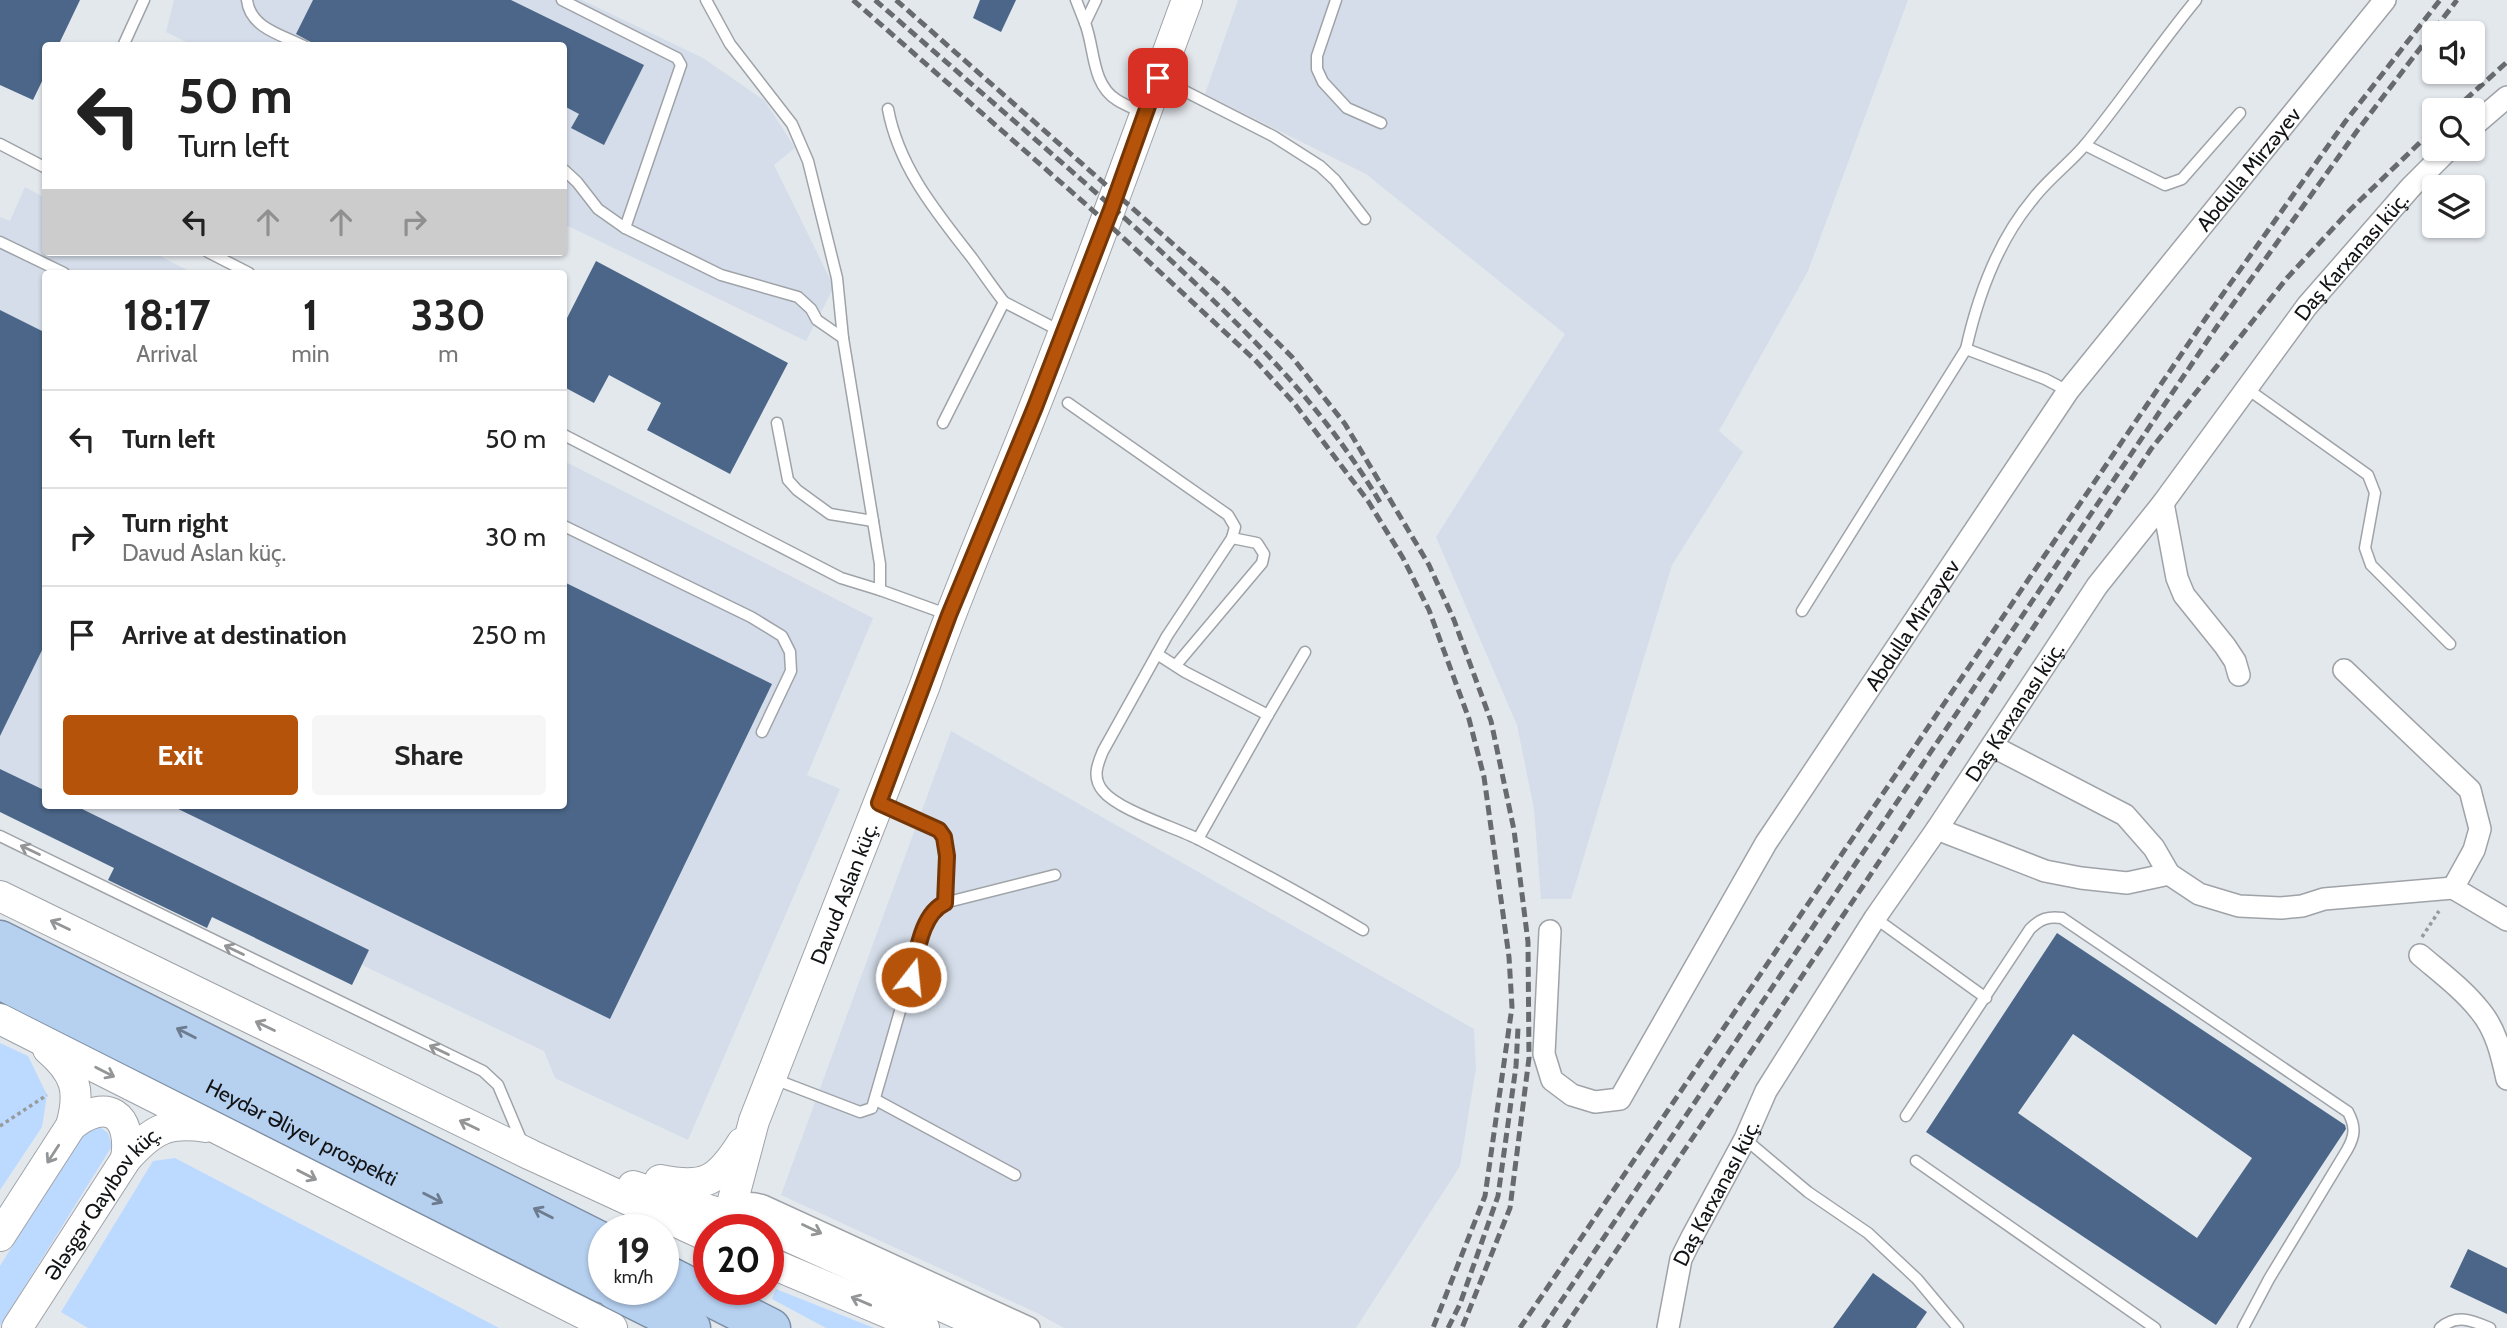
<!DOCTYPE html>
<html lang="en">
<head>
<meta charset="utf-8">
<style>
	:root { --surface:#fff; --page:#f6f6f6; --text:#222; --muted:#767676; --line:#e0e0e0; --accent:#b45309 }
	body { margin:0; font-family:Cabin,sans-serif; background:var(--page); color:var(--text); height:100vh; display:flex; flex-direction:column; font-size:26px; white-space:nowrap }
	* { box-sizing:border-box; margin:0 }
	p { font-size:23px; color:var(--muted) }
	.icon { flex:none; width:38px; height:38px; fill:none; stroke:currentColor; stroke-width:2; stroke-linecap:round; stroke-linejoin:round }
	.map { position:relative; flex:1; overflow:hidden }
	.sheet { position:absolute; left:42px; top:270px; width:525px; height:539px; display:flex; flex-direction:column; background:var(--surface); border-radius:7px; box-shadow:0 2px 5px #0004 }
	.sheet>* { flex:none }
	.hud { position:absolute; left:42px; top:42px; width:525px; height:214px; border-radius:7px; box-shadow:0 2px 5px #0004; background:#fff; color:var(--text); overflow:hidden }
	.buttons { position:absolute; left:2422px; top:21px; display:grid; gap:14px }
	.buttons a { display:grid; place-items:center; width:63px; height:63px; border-radius:7px; background:var(--surface); box-shadow:0 2px 5px #0004; font-size:35px }
	.speed { position:absolute; left:588px; top:1214px; display:flex; gap:14px; font-size:35px; font-weight:700; text-align:center }
	.speed>* { display:grid; place-content:center; width:91px; height:91px; border-radius:50%; background:var(--surface); box-shadow:0 2px 5px #0004; line-height:1 }
	.speed small { font-size:18px; font-weight:400 }
	.speed .limit { border:10px solid #d22; background:#fff; color:#111 }
	.pin { position:absolute; display:grid; place-items:center; width:60px; height:60px; color:#fff; margin:-30px; border-radius:14px; box-shadow:0 4px 10px #0006 }
	.me { position:absolute; width:77px; margin:-38px; rotate:16deg; stroke-linejoin:round; filter:drop-shadow(0 0 5px #0008) }
	.turn { display:flex; align-items:center; gap:24px; height:147px; padding:0 21px; font-size:32px }
	.turn .icon { width:91px; height:91px; stroke-width:2.5 }
	.turn b { display:block; font-size:49px; line-height:60px }
	.lanes { display:flex; align-items:center; height:66px; padding:0 21px; background:#0003; justify-content:center; gap:35px; direction:ltr }
	.lanes .off { opacity:.35 }
	.eta { display:flex; justify-content:space-evenly; align-items:center; height:119px; text-align:center }
	.eta b { font-size:42px; font-weight:700; line-height:49px }
	.primary-button { display:flex; gap:14px; margin-top:auto; padding:14px 21px }
	.primary-button a { flex:1; height:80px; border-radius:7px; background:var(--accent); color:#fff; font-size:28px; font-weight:700; line-height:80px; text-align:center }
	.primary-button a+a { background:var(--page); color:var(--text) }
	ul { padding:0; list-style:none }
	li { display:flex; align-items:center; gap:21px; height:98px; padding:0 21px; border-top:2px solid var(--line) }
	li div { flex:1 }
	li b { display:block; font-size:26px }
	li em { font-style:normal }
	.map>svg:first-child { display:block }
	.built { fill:#d4dde9 }
	.green { fill:#bcd9ff }
	.building { fill:#4b6688; fill-rule:evenodd }
	.lines { fill:none; stroke-linecap:round; stroke-linejoin:round }
	.lane-casing { stroke:#9fa3a8; stroke-width:13 }
	.street-casing { stroke:#9fa3a8; stroke-width:24 }
	.secondary-casing { stroke:#9fa3a8; stroke-width:32 }
	.highway-casing { stroke:#7d8ea3; stroke-width:41 }
	.path { stroke:#969a9d; stroke-width:3.5; stroke-dasharray:3.5 3.5; stroke-linecap:butt }
	.lane { stroke:#fff; stroke-width:10 }
	.street { stroke:#fff; stroke-width:21 }
	.secondary { stroke:#fff; stroke-width:30 }
	.highway { stroke:#b6d0f0; stroke-width:38 }
	.rail { stroke:#686b6e; stroke-width:5; stroke-dasharray:10 5; stroke-linecap:butt }
	.oneway { stroke:#949596 }
	.oneway2 { stroke:#6c7b8d }
	.route-casing { stroke:#753606; stroke-width:18 }
	.route { stroke:#b45309; stroke-width:12 }
	.labels { text-anchor:middle; dominant-baseline:central; stroke-width:6; stroke-linejoin:round; paint-order:stroke }
	.street-label { font-size:21px; fill:#121315; stroke:#f1f5fa }
</style>
</head>
<body>
<div class="map">
<svg width="2507" height="1328" viewBox="0 0 2507 1328">
	<rect width="100%" height="100%" fill="#e3e8ed"/>
	<g class="built">
		<polygon points="174,0 582,0 703,58 765,101 795,148 774,165 834,287 806,341 564,224 564,46 194,46 166,32"/>
		<polygon points="1238,0 1908,0 1808,271 1719,431 1743,452 1672,565 1571,899 1541,899 1534,809 1517,725 1436,537 1565,334 1366,174 1205,94"/>
		<polygon points="25,187 45,198 46,252 152,252 193,273 46,273 45,791 0,769 0,217 10,221"/>
		<polygon points="564,461 873,618 807,775 840,789 688,1140 555,1078 544,1051 362,965 369,950 74,805 564,805"/>
		<polygon points="951,731 1474,1029 1476,1068 1460,1166 1356,1328 1064,1328 1037,1313 781,1195"/>
	</g>
	<g class="green">
		<polygon points="0,1043 28,1056 47,1095 42,1127 0,1190"/>
		<polygon points="97,1125 108,1133 112,1146 0,1326 0,1266 86,1129"/>
		<polygon points="175,1158 499,1328 88,1328 61,1312 153,1161"/>
		<polygon points="776,1289 874,1328 826,1328 772,1299"/>
	</g>
	<g class="building">
		<polygon points="0,0 80,0 58,46 46,46 46,73 33,100 0,85"/>
		<polygon points="313,0 511,0 644,65 604,145 571,128 579,114 564,106 564,46 318,46 296,34"/>
		<polygon points="980,0 1016,0 1001,32 973,18"/>
		<polygon points="596,261 788,363 730,474 647,430 661,403 609,375 594,403 564,387 564,324"/>
		<polygon points="0,310 46,333 46,642 0,736"/>
		<polygon points="564,582 772,684 610,1019 170,805 564,805"/>
		<polygon points="0,769 46,791 46,805 74,805 369,950 352,985 212,917 207,928 108,880 114,868 0,812"/>
		<path d="M2057 933 2345 1125 2346 1129 2216 1325 1926 1132ZM2073 1034 2252 1158 2197 1238 2018 1113Z"/>
		<polygon points="2468,1249 2507,1268 2507,1314 2450,1287"/>
		<polygon points="1873,1273 1927,1312 1916,1328 1833,1328"/>
	</g>
	<g class="lines">
		<g class="lane-casing">
			<g id="lane">
				<path d="M247 0C250 28 282 35 304 46"/>
				<polyline points="562,0 669,54 677,58 681,65 625,228"/>
				<polyline points="706,0 730,44 792,124 808,161 837,278 843,338 880,564 880,590 949,615"/>
				<polyline points="1076,0 1085,23"/>
				<path d="M1096 0 1085 23C1095 48 1091 84 1117 100 1125 105 1135 109 1143 113"/>
				<polyline points="1336,0 1317,56 1317,69 1323,82 1347,108 1381,123"/>
				<polyline points="123,46 144,0"/>
				<polyline points="1161,79 1273,136 1320,166 1335,180 1365,219"/>
				<path d="M888 109C899 168 937 213 972 258 983 273 993 288 1004 302L943 423"/>
				<polyline points="0,144 46,168"/>
				<polyline points="2085,145 2165,185 2182,179 2240,113"/>
				<polyline points="564,170 577,182 598,209 625,228 721,275 798,297 811,309 817,320 843,338"/>
				<polyline points="0,242 64,273"/>
				<polyline points="208,252 249,273"/>
				<polyline points="1004,302 1062,332"/>
				<path d="M1966 349C1978 295 1997 242 2033 199 2048 179 2069 164 2085 145 2124 98 2157 47 2196 0"/>
				<polyline points="2246,388 2368,475 2375,493 2365,548 2371,565 2450,644"/>
				<path d="M1068 403 1228 515 1235 527 1232 538 1167 636 1103 751C1097 765 1092 778 1103 791 1118 810 1174 827 1198 839 1254 868 1309 898 1363 930"/>
				<polyline points="777,423 788,480 797,490 830,514 873,521"/>
				<polyline points="564,435 841,578 880,590"/>
				<polyline points="564,526 751,617 782,636 790,652 791,671 762,732"/>
				<polyline points="1802,611 1966,349 2045,379 2068,391"/>
				<polyline points="1157,654 1185,672 1268,715 1305,652"/>
				<polyline points="1176,665 1262,563 1264,554 1257,543 1232,538"/>
				<path d="M881 804 939 830C953 850 946 880 945 903"/>
				<polyline points="0,836 483,1071 498,1085 522,1142"/>
				<polyline points="1198,839 1268,715"/>
				<polyline points="1875,918 1986,998"/>
				<polyline points="774,1079 860,1112 872,1108 924,928 932,913 940,904 1055,875"/>
				<polyline points="876,1100 1015,1175"/>
				<path d="M1906 1116 2030 929C2040 919 2048 916 2062 918L2348 1112C2356 1127 2355 1136 2347 1150L2269 1279 2243 1328"/>
				<polyline points="1745,1139 1808,1192 1868,1233 1917,1279 1958,1328"/>
				<polyline points="1916,1161 2155,1328"/>
				<path d="M2440 1328C2457 1314 2471 1320 2490 1328"/>
			</g>
		</g>
		<g class="street-casing">
			<g id="street">
				<polyline points="2473,126 2507,97"/>
				<polyline points="2163,503 2177,578 2184,595 2225,646 2235,661 2239,675"/>
				<polyline points="2344,670 2470,790 2480,829 2474,850 2453,888 2507,920"/>
				<polyline points="1992,746 2125,815 2154,848 2169,874"/>
				<polyline points="1937,829 2045,871 2081,878 2127,883 2169,874 2199,894 2239,906 2281,908 2302,906 2324,899 2453,888"/>
				<path id="s1" d="M1550 931 1544 1054 1552 1080 1572 1095 1595 1102 1620 1099 1766 843 2068 391 2385 0"/>
				<path d="M2420 955C2441 973 2464 990 2481 1012 2496 1030 2502 1056 2507 1079"/>
				<path d="M729 1215C740 1203 747 1201 763 1206L1029 1328"/>
				<path id="s2" d="M1668 1328 1681 1259 1692 1237 1745 1139 1766 1091 1875 918 1937 829 2097 586 2163 503 2307 306 2411 187 2449 149"/>
			</g>
		</g>
		<g class="secondary-casing">
			<g id="secondary">
				<polyline points="0,896 531,1155 709,1237"/>
				<polyline points="0,1019 612,1328"/>
				<path d="M71 1126C107 1096 133 1115 126 1159"/>
				<path d="M660 1180C705 1189 718 1181 742 1143"/>
				<polyline points="633,1186 781,1233 990,1328"/>
				<path id="s3" d="M729 1230V1215L754 1121 925 685C957 591 998 500 1034 408 1088 273 1137 136 1187 0"/>
				<path d="M0 1236 71 1126C81 1091 76 1073 48 1049"/>
				<polyline points="768,1262 924,1328"/>
				<path id="s4" d="M17 1328 126 1159C152 1130 167 1121 206 1127"/>
			</g>
		</g>
		<g class="highway-casing">
			<g id="highway">
				<polyline points="0,940 604,1243"/>
				<path id="s5" d="M0 980 604 1284"/>
				<polyline points="663,1273 771,1328"/>
				<polyline points="615,1290 691,1328"/>
			</g>
		</g>
		<g class="path">
			<polyline points="2422,937 2439,911"/>
			<polyline points="0,1126 47,1095"/>
		</g>
		<use href="#lane" class="lane"/>
		<use href="#street" class="street"/>
		<use href="#secondary" class="secondary"/>
		<use href="#highway" class="highway"/>
		<g class="rail">
			<polyline points="853,0 1106,222 1255,360 1294,403 1368,501 1403,558 1429,610 1469,719 1484,777 1509,957 1512,1007 1485,1196 1433,1328"/>
			<path d="M875 0C963 77 1052 153 1139 231 1233 318 1315 392 1381 504"/>
			<polyline points="896,0 1223,288 1292,357 1345,424 1429,565 1454,620 1491,721 1514,830 1528,942 1529,1058 1510,1208 1462,1328"/>
			<polyline points="2454,110 2507,62"/>
			<polyline points="1448,1328 1460,1304 1498,1196 1516,1066 1518,1028"/>
			<polyline points="1520,1328 2208,315 2345,122 2440,0"/>
			<polyline points="1543,1328 2218,325 2357,131 2457,0"/>
			<polyline points="1564,1328 1863,886 2151,449 2287,278 2350,210 2434,129"/>
		</g>
	</g>
	<defs><path id="oneway-shaft" d="M-6 0H5M1.5-3L5.5 0L1.5 3" fill="none" stroke-width="1.6" stroke-linecap="round" stroke-linejoin="round" transform="scale(1.75)"/></defs>
	<g class="oneway">
		<use href="#oneway-shaft" transform="translate(30 850) rotate(-154)"/>
		<use href="#oneway-shaft" transform="translate(60 925) rotate(-154)"/>
		<use href="#oneway-shaft" transform="translate(234 950) rotate(-154)"/>
		<use href="#oneway-shaft" transform="translate(265 1026) rotate(-154)"/>
		<use href="#oneway-shaft" transform="translate(439 1050) rotate(-154)"/>
		<use href="#oneway-shaft" transform="translate(105 1072) rotate(27)"/>
		<use href="#oneway-shaft" transform="translate(469 1125) rotate(-154)"/>
		<use href="#oneway-shaft" transform="translate(53 1154) rotate(123)"/>
		<use href="#oneway-shaft" transform="translate(307 1175) rotate(27)"/>
		<use href="#oneway-shaft" transform="translate(812 1229) rotate(25)"/>
		<use href="#oneway-shaft" transform="translate(861 1301) rotate(-157)"/>
	</g>
	<g class="oneway2">
		<use href="#oneway-shaft" transform="translate(186 1033) rotate(-153)"/>
		<use href="#oneway-shaft" transform="translate(433 1198) rotate(27)"/>
		<use href="#oneway-shaft" transform="translate(543 1213) rotate(-153)"/>
	</g>
	<g class="lines">
		<g class="route-casing">
			<path id="route" d="M911 977C917 954 921 914 945 903L947 856 944 837 939 830 879 803 949 615 1035 407 1112 207 1158 78"/>
		</g>
		<use href="#route" class="route"/>
	</g>
	<g class="labels">
		<g class="street-label">
			<text stroke="none"><textPath href="#s1" startOffset="1349">Abdulla Mirzəyev</textPath></text>
			<text stroke="none"><textPath href="#s2" startOffset="1279">Daş Karxanası küç.</textPath></text>
			<text stroke="none"><textPath href="#s1" startOffset="782">Abdulla Mirzəyev</textPath></text>
			<text stroke="none"><textPath href="#s2" startOffset="712">Daş Karxanası küç.</textPath></text>
			<text stroke="none"><textPath href="#s3" startOffset="357">Davud Aslan küç.</textPath></text>
			<text stroke="none"><textPath href="#s5" startOffset="338">Heydər Əliyev prospekti</textPath></text>
			<text stroke="none"><textPath href="#s2" startOffset="145">Daş Karxanası küç.</textPath></text>
			<text stroke="none"><textPath href="#s4" startOffset="152">Ələsgər Qayıbov küç.</textPath></text>
		</g>
	</g>
</svg>
<div class="buttons">
<a><svg class="icon" aria-label="sound" viewBox="0 0 24 24"><path d="M4 9h4l5-4v14l-5-4H4zM17 9q2 3 0 6"/></svg></a>
<a><svg class="icon" aria-label="search" viewBox="0 0 24 24"><circle cx="10" cy="10" r="6"/><path d="M15 15l6 6"/></svg></a>
<a><svg class="icon" aria-label="layers" viewBox="0 0 24 24"><path d="M12 4l9 5-9 5-9-5zM3 14l9 5 9-5"/></svg></a>
</div>
<div class="speed"><div>19<small>km/h</small></div><div class="limit">20</div></div>
<div class="pin" style="left:1158px;top:78px;background:#d93025"><svg class="icon" aria-label="arrive" viewBox="0 0 24 24"><path d="M6 21V4h12l-3 4 3 4H6"/></svg></div>
<svg class="me" style="left:911px;top:977px" viewBox="-20 -20 40 40"><circle r="17" fill="#b45309" stroke="#fff" stroke-width="3"/><path d="M0-11L8 9 0 5-8 9z" fill="#fff"/></svg>
<div class="hud">
<div class="turn"><svg class="icon" aria-label="left" viewBox="0 0 24 24"><path d="M17 20v-9H6M10 6l-5 5 5 5"/></svg><div><b>50 m</b>Turn left</div></div>
<div class="lanes"><svg class="icon" aria-label="left" viewBox="0 0 24 24"><path d="M17 20v-9H6M10 6l-5 5 5 5"/></svg><svg class="icon off" aria-label="ahead" viewBox="0 0 24 24"><path d="M12 20V5M6 11l6-6 6 6"/></svg><svg class="icon off" aria-label="ahead" viewBox="0 0 24 24"><path d="M12 20V5M6 11l6-6 6 6"/></svg><svg class="icon off" aria-label="right" viewBox="0 0 24 24"><path d="M7 20v-9h11M14 6l5 5-5 5"/></svg></div>
</div>
<section class="sheet">
<div class="eta">
<div><b>18:17</b><p>Arrival</p></div>
<div><b>1</b><p>min</p></div>
<div><b>330</b><p>m</p></div>
</div>
<ul>
<li><svg class="icon" aria-label="left" viewBox="0 0 24 24"><path d="M17 20v-9H6M10 6l-5 5 5 5"/></svg><div><b>Turn left</b></div><em>50 m</em></li>
<li><svg class="icon" aria-label="right" viewBox="0 0 24 24"><path d="M7 20v-9h11M14 6l5 5-5 5"/></svg><div><b>Turn right</b><p>Davud Aslan küç.</p></div><em>30 m</em></li>
<li><svg class="icon" aria-label="arrive" viewBox="0 0 24 24"><path d="M6 21V4h12l-3 4 3 4H6"/></svg><div><b>Arrive at destination</b></div><em>250 m</em></li>
</ul>
<div class="primary-button"><a>Exit</a><a>Share</a></div>
</section>
</div>
</body>
</html>
